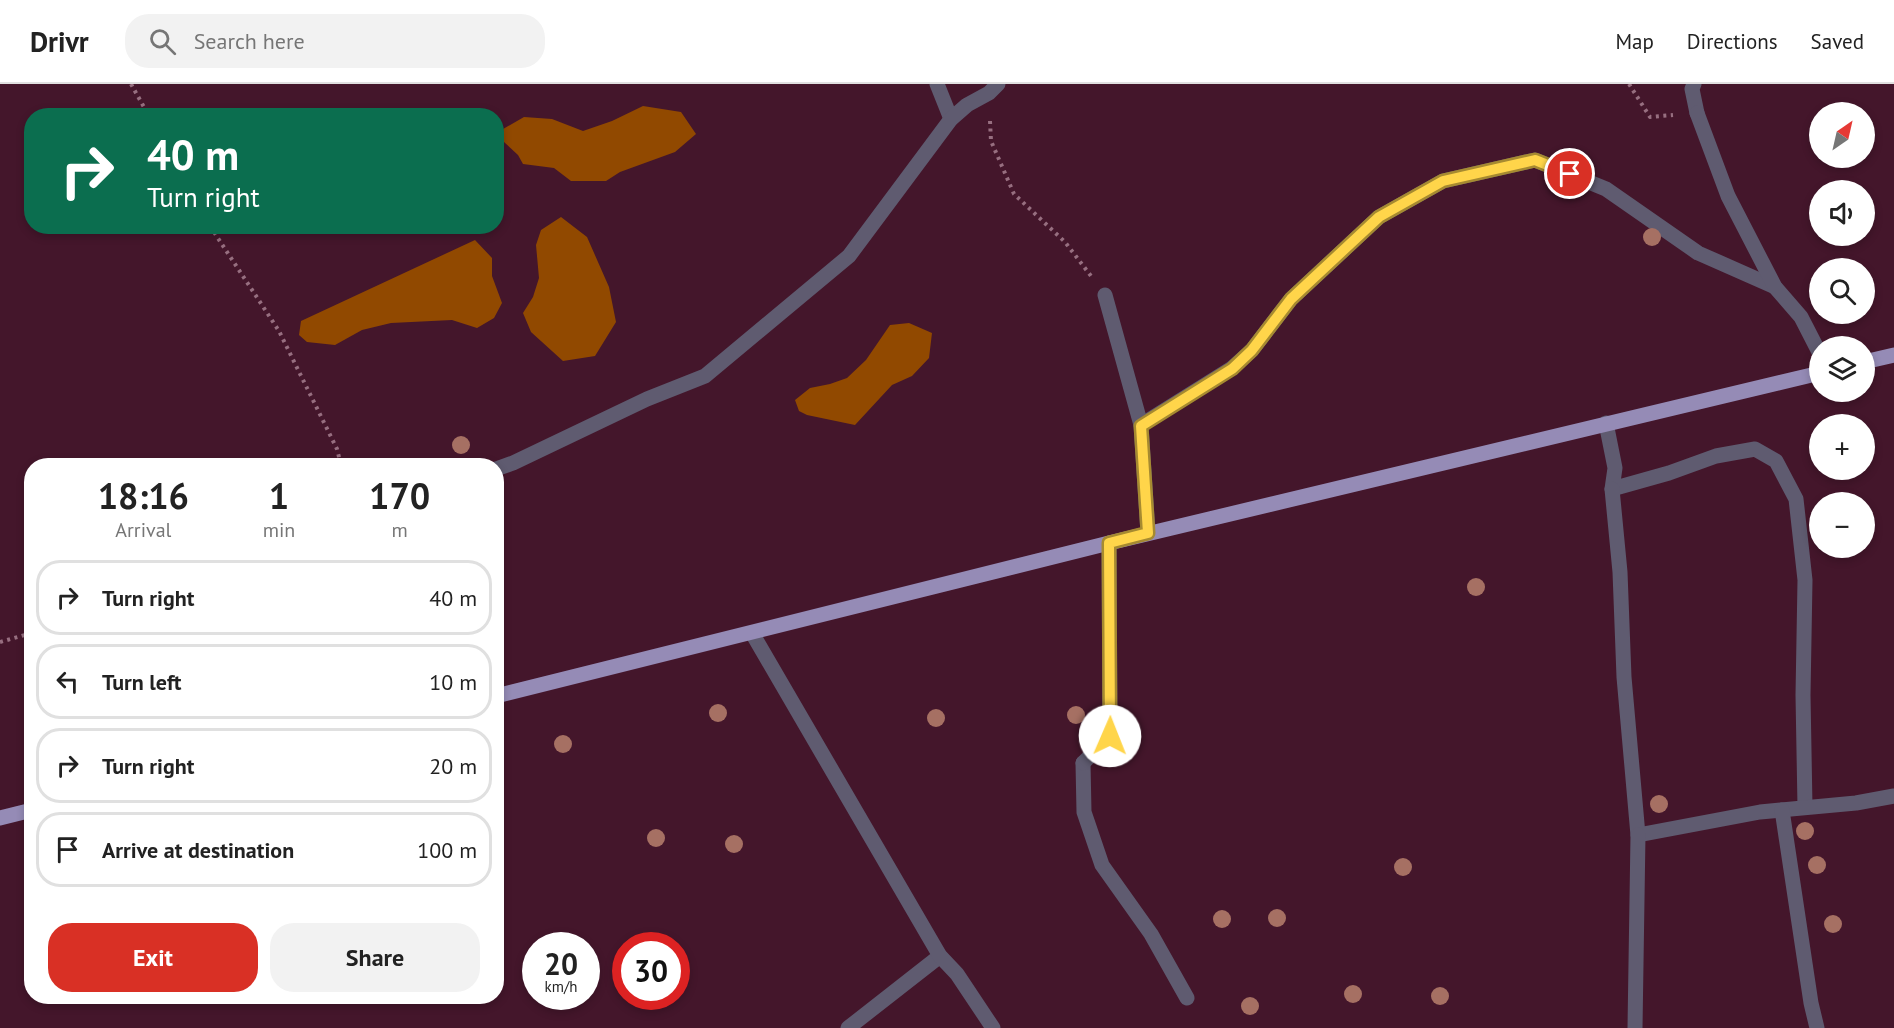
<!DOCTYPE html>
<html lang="en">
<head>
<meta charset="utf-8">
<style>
	:root { --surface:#fff; --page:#f2f2f2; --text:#222; --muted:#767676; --line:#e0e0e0; --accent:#d93025 }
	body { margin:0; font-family:"PT Sans",sans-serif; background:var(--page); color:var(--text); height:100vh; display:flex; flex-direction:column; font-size:22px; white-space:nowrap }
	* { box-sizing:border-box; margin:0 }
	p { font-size:20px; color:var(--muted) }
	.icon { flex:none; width:33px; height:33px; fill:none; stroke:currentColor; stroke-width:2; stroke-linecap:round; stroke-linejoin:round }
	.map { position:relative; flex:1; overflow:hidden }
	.sheet { position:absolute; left:24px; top:374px; width:480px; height:546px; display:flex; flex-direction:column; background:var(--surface); border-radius:24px; box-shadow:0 3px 9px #0003 }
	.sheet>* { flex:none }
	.banner { position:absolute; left:24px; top:24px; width:480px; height:126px; border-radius:24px; box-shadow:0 3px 9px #0003; background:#0b6e4f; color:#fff; overflow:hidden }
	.needle { width:39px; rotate:34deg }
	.controls { position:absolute; left:1809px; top:18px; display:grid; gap:12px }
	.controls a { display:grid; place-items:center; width:66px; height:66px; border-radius:50%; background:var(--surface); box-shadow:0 3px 9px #0003; font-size:30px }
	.speed { position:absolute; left:522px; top:848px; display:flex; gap:12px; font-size:30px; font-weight:700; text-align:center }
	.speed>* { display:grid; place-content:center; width:78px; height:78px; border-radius:50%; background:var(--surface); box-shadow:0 3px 9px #0003; line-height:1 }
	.speed small { font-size:15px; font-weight:400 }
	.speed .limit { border:9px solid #d22; background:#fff; color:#111 }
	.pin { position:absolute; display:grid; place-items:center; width:51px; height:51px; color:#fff; margin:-26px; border:3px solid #fff; border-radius:50%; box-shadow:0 2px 6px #0007 }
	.me { position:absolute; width:66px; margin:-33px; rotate:1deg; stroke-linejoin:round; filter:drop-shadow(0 0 4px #0008) }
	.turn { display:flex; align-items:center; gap:21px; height:126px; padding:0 24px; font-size:27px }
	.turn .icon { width:78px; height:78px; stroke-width:2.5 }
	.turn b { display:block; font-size:42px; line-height:51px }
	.eta { display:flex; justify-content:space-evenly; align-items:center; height:102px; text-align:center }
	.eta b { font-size:36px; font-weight:700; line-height:42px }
	.cta { display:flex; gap:12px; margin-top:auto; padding:12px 24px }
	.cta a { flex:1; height:69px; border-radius:24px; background:var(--accent); color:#fff; font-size:24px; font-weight:700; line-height:69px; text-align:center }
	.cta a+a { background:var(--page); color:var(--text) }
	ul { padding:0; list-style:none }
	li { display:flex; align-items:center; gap:18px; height:75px; margin:0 12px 9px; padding:0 12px; border:3px solid var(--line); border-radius:24px }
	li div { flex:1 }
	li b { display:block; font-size:22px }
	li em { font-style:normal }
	header { display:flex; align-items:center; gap:36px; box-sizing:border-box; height:84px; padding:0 30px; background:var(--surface); border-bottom:2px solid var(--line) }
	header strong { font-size:28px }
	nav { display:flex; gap:33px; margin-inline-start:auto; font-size:21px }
	.search { width:420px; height:54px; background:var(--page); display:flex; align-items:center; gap:15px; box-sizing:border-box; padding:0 21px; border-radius:24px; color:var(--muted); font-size:22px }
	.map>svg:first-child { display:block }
	.forest { fill:#914900 }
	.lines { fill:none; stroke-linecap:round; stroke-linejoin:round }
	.path { stroke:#976f80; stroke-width:4; stroke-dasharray:3 4.5; stroke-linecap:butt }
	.lane { stroke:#5f5b70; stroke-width:15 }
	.street { stroke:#5f5b70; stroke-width:15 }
	.primary { stroke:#958bb6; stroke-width:15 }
	.tree { fill:#a67063 }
	.route-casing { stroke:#a68a30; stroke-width:15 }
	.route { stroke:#ffd54a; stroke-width:10 }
</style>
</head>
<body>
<header>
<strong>Drivr</strong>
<div class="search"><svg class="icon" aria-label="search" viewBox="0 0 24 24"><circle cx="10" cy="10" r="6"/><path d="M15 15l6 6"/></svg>Search here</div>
<nav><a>Map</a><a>Directions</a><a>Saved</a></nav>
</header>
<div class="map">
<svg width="1894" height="944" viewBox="0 0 1894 944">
	<rect width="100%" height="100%" fill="#44162b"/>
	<g class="forest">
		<polygon points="643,22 681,28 696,50 675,68 620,88 606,97 571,97 554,84 523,80 518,71 504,58 503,45 524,33 552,35 583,47 612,37"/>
		<polygon points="561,133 587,153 609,203 616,238 595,272 563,277 531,248 523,229 533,213 539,194 536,161 541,146"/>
		<polygon points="475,156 492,174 492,192 502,219 494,234 477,244 452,236 391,239 362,246 335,261 307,258 299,251 301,237"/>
		<polygon points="909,239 932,249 929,274 912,292 892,301 855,341 807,331 799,327 795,316 810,304 830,300 847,294 866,276 890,241"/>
	</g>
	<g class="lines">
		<g class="path">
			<polyline points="131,0 149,32"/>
			<polyline points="1629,0 1650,33 1673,31"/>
			<polyline points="990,37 991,57 1014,110 1065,158 1091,192"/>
			<polyline points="210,142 279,247 337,365 341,381"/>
			<polyline points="0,558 32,549"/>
		</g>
		<g class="lane">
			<polyline points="1694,0 1692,5 1697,29"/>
			<polyline points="1606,339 1615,384 1612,405 1669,389 1716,372 1755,365 1776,377 1796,415 1805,496 1803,611 1805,723"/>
			<polyline points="1141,341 1232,284 1252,266 1291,215 1379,133 1443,97 1535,76 1606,105 1698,169 1775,203"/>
			<polyline points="1612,405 1620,488 1624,593 1638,751 1760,728 1856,719 1894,712"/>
			<polyline points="1083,679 1084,728 1102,781 1151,850 1187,914"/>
			<polyline points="1782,726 1811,919 1817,944"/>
			<polyline points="848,944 940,872"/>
			<polyline points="1635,944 1638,751"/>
		</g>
		<g class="street">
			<polyline points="937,0 951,35"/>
			<polyline points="1697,29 1728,112 1775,203 1801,233 1820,270"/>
			<polyline points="1105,211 1141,341 1148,449"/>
			<polyline points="496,385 513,379 647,315 705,292 849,172 951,35 967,21 989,9 998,0"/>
			<polyline points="752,549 940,872 957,890 993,944"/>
			<polyline points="1083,679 1110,652 1109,459"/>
		</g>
		<g class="primary">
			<polyline points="1864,278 1894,271"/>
			<polyline points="496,612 1109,459 1820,289"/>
			<polyline points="0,734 32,726"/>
		</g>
	</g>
	<g class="tree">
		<circle cx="1652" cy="153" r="9"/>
		<circle cx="461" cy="361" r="9"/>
		<circle cx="1476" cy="503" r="9"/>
		<circle cx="718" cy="629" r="9"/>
		<circle cx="1076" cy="631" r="9"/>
		<circle cx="936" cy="634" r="9"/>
		<circle cx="563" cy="660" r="9"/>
		<circle cx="1659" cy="720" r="9"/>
		<circle cx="1805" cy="747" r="9"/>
		<circle cx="656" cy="754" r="9"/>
		<circle cx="734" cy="760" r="9"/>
		<circle cx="1817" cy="781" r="9"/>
		<circle cx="1403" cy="783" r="9"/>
		<circle cx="1277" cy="834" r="9"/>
		<circle cx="1222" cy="835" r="9"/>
		<circle cx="1833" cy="840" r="9"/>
		<circle cx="1353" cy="910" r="9"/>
		<circle cx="1440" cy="912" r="9"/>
		<circle cx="1250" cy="922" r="9"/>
	</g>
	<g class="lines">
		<g class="route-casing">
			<polyline id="route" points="1110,652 1109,459 1148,449 1141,342 1232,285 1252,266 1291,215 1379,133 1443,97 1535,76 1570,90"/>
		</g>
		<use href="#route" class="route"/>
	</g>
</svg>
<div class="controls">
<a><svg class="needle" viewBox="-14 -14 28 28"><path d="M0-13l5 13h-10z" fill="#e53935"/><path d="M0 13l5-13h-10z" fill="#767676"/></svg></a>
<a><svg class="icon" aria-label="sound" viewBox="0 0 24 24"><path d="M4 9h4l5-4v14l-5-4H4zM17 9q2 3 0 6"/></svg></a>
<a><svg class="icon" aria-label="search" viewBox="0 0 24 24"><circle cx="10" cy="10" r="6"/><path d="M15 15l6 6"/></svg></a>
<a><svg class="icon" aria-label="layers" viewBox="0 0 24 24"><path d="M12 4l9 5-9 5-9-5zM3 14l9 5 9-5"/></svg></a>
<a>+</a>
<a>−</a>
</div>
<div class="speed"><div>20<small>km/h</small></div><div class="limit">30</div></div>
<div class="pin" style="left:1570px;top:90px;background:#d93025"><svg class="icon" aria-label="arrive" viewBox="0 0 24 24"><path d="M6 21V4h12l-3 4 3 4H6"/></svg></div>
<svg class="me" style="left:1110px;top:652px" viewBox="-20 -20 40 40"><circle r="19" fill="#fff"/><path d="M0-13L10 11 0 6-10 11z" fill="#ffd54a"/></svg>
<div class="banner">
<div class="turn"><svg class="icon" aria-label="right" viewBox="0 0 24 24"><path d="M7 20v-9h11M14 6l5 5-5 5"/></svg><div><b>40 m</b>Turn right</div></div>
</div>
<section class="sheet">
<div class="eta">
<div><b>18:16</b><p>Arrival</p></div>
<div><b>1</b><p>min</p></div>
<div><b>170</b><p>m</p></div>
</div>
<ul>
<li><svg class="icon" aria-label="right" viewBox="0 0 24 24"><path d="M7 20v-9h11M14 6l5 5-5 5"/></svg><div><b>Turn right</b></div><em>40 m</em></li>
<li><svg class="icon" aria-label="left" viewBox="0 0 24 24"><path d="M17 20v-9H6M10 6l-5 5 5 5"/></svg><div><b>Turn left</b></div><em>10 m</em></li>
<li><svg class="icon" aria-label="right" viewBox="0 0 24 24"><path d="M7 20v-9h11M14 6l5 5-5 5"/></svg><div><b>Turn right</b></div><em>20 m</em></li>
<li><svg class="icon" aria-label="arrive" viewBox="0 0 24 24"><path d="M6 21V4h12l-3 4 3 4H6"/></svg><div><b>Arrive at destination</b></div><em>100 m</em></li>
</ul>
<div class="cta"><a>Exit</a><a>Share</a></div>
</section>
</div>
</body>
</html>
